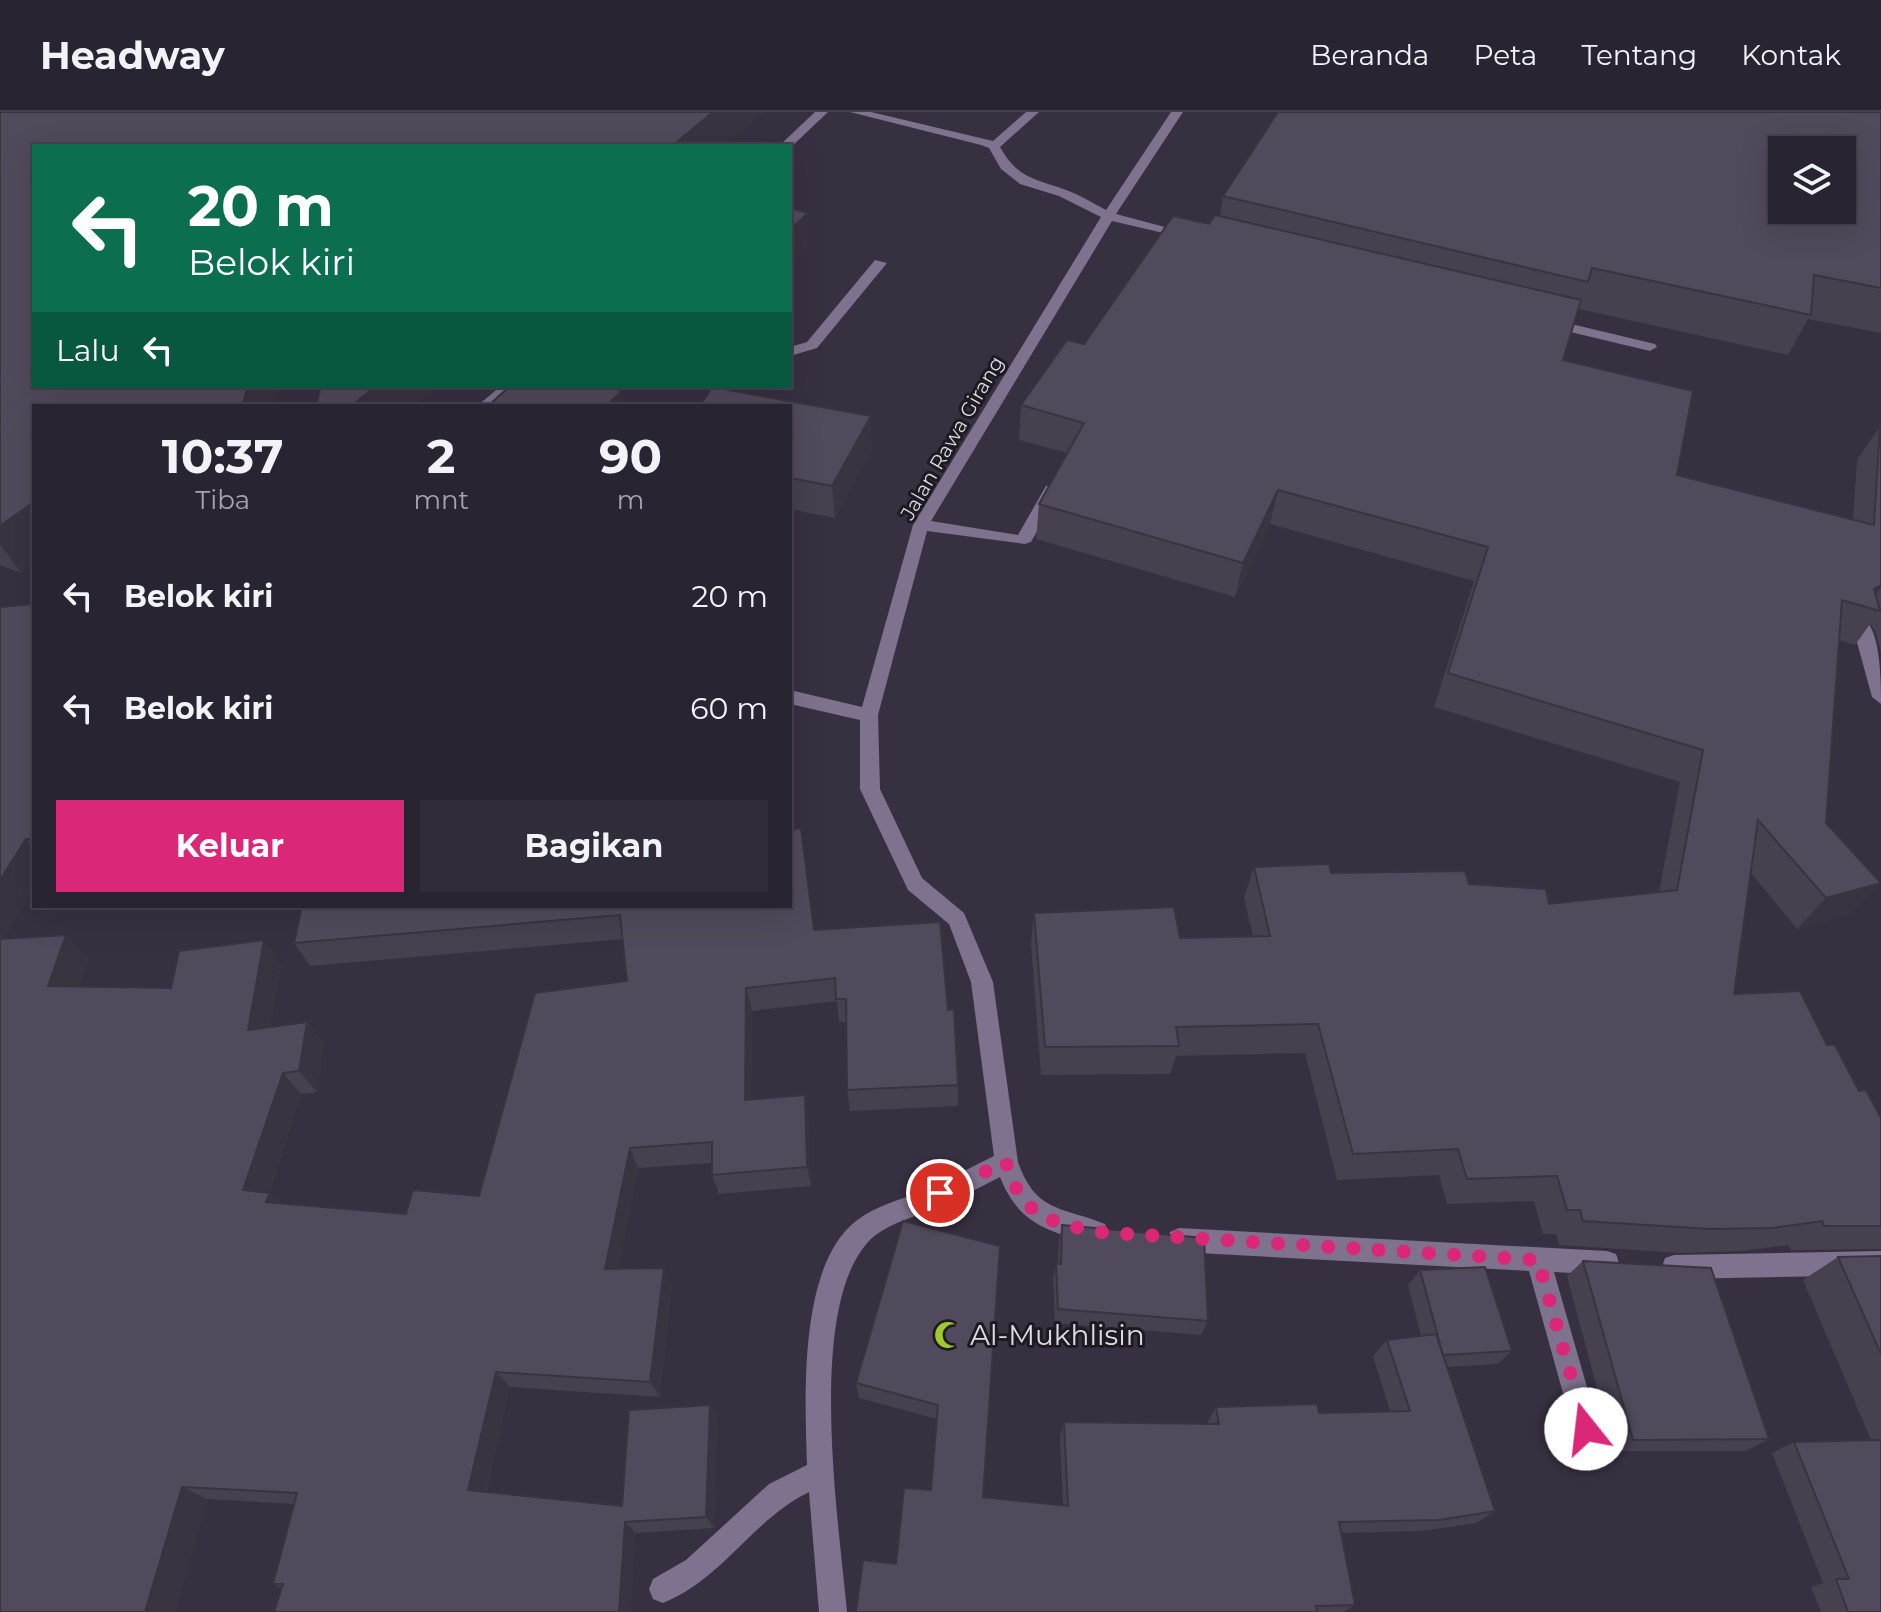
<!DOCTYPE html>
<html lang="id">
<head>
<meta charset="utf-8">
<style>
	:root { --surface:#292431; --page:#312c39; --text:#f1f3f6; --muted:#a5a4ab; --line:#45414d; --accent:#db2777 }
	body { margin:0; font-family:Montserrat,sans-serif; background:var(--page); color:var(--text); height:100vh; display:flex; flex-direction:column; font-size:30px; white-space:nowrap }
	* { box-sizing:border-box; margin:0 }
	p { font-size:26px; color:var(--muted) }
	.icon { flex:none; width:44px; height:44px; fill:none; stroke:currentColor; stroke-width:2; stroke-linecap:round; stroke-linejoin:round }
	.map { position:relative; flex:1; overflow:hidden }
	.drawer { position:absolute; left:32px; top:292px; width:760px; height:504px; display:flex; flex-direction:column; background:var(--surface); border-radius:0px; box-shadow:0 8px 32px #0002,0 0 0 2px var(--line) }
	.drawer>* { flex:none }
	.top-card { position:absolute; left:32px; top:32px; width:760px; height:244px; border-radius:0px; box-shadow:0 8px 32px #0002,0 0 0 2px var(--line); background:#0b6e4f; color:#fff; overflow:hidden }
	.fabs { position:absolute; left:1768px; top:24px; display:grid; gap:16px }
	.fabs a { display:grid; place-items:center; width:88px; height:88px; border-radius:0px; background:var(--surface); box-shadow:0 8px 32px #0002,0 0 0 2px var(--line); font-size:40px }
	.pin { position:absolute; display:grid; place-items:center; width:68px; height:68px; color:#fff; margin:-34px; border:4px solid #fff; border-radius:50%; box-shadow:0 2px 8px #0007 }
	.me { position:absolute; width:88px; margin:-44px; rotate:344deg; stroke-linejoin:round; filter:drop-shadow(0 0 6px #0008) }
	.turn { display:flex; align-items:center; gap:28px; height:168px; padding:0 24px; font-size:36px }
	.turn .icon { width:104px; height:104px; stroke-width:2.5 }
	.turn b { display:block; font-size:56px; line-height:68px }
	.then { display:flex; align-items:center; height:76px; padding:0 24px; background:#0003; gap:16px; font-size:30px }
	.eta { display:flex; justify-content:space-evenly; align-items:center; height:136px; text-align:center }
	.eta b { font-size:48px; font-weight:700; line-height:56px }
	.button { display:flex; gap:16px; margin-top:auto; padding:16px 24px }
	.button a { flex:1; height:92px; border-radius:0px; background:var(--accent); color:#fff; font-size:32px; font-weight:700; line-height:92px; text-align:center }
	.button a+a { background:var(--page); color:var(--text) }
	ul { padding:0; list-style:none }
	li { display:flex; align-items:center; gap:24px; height:112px; padding:0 24px }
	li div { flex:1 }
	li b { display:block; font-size:30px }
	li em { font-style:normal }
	header { display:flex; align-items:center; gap:48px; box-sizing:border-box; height:112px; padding:0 40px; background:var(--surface); border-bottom:2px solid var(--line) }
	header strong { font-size:38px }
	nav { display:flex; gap:44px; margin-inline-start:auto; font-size:28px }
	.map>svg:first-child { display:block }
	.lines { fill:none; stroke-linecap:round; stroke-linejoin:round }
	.minor { fill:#7e728e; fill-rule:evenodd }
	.wall { fill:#46404f }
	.shaded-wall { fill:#393440 }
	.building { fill:#514a5c; stroke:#393440; stroke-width:2; fill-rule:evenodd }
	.route { stroke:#db2777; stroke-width:14; stroke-dasharray:0 25.2 }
	.labels { text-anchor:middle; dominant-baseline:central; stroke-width:6; stroke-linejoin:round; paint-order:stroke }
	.far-street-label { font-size:20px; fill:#dedae5; stroke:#1d1a21 }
	.near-poi-label { font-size:28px; fill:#dedae5; stroke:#1d1a21; text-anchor:start }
</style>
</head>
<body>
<header>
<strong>Headway</strong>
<nav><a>Beranda</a><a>Peta</a><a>Tentang</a><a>Kontak</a></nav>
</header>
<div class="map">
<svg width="1881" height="1500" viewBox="0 0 1881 1500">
	<rect width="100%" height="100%" fill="#373041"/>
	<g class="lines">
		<g class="minor">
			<polygon points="815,0 828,0 790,36 779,34"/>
			<path d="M850 0H871L993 29 1026 0H1039L1000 35C1018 67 1034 66 1066 78 1080 83 1093 91 1106 98L1171 0H1183L1116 102 1195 123 1189 127 1112 109 931 409 1018 423 1046 374H1058L1060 378 1031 430 1025 432 927 419 878 603 880 677 922 766 964 801 993 870 1018 1050C1036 1101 1061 1094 1105 1112L1108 1120 1105 1128 1096 1132C1049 1120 1019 1113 1000 1065 980 1075 960 1086 939 1095 916 1105 886 1111 868 1130 806 1198 839 1411 847 1500H819L809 1380C752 1408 724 1466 663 1491L653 1487 649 1477 653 1467 686 1448 769 1372 807 1353C805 1287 798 1154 856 1109 875 1094 900 1088 922 1079 946 1068 970 1056 994 1044L971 870 949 812 908 778 860 677V608L790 592V578L862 595 913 413 1101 105 1059 84 1020 72 1001 57 989 36 981 33Z"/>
			<polygon points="875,148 887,151 817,236 790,244 790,235 807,230"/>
			<polygon points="1546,206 1655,232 1657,235 1650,239 1541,213 1541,207"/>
			<polygon points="501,274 517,274 493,294 477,294"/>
			<path d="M1861 506C1881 512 1881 573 1881 592L1872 585 1852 512Z"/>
			<polygon points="1179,1116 1607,1139 1616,1142 1619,1151 1616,1160 1607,1163 1554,1160 1599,1317 1595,1326 1586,1330 1577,1326 1573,1317 1529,1159 1179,1140 1170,1136 1167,1128 1170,1120"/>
			<polygon points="1881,1139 1881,1163 1674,1167 1665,1164 1662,1155 1665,1146 1674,1143"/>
		</g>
	</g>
	<g class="wall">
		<polygon points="0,0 763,0 723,34 34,34 274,294 34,294 34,451 21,461 0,453"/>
		<polygon points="1881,0 1881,221 1808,207 1788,243 1579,197 1563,248 1677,363 1853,407 1857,348 1880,314 1881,314 1881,540 1875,518 1870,512 1855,533 1839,528 1826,711 1851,802 1797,817 1751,761 1734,882 1827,933 1859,979 1881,1006 1881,1137 1791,1138 1788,1133 1742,1139 1681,1141 1559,1133 1556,1122 1543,1122 1534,1089 1447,1092 1439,1063 1337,1068 1305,941 1176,944 1170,962 1041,963 1031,832 1034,801 1180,826 1253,824 1244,786 1254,755 1469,772 1549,792 1659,780 1680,670 1434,595 1474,469 1270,412 1235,485 1036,427 1039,392 1067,341 1019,328 1021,293 1209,112 1220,104 1223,84"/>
		<polygon points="790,294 872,336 835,406 790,397"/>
		<polygon points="34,492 34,775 2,827 88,846 79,874 171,876 281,852 270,915 307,910 324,932 317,980 301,982 269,1081 280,1091 406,1102 479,1084 627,869 623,827 310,854 294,831 302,794 790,794 815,818 948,898 958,973 958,994 850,999 847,978 846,910 839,910 837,889 752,899 751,988 805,983 808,1005 811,1074 719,1082 712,1063 712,1051 638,1056 618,1157 672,1174 660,1285 510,1275 486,1380 622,1394 710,1293 717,1307 714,1416 636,1421 282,1476 273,1472 294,1392 207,1387 175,1500 0,1500 0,495"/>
		<polygon points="903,1109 983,1385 1063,1394 1060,1324 1064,1310 1208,1312 1208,1309 1216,1295 1319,1301 1390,1299 1373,1244 1387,1228 1421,1224 1408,1173 1420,1158 1512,1239 1497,1252 1447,1255 1495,1399 1477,1411 1422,1419 1341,1421 1355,1493 1343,1500 856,1500 896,1452 931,1378 937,1307 859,1286 856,1271"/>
		<polygon points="1062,1113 1208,1209 1201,1223 1055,1211 1053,1166 1056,1151 1058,1152 1059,1129"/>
		<polygon points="1881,1144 1881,1500 1821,1500 1811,1475 1823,1471 1772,1341 1794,1330 1871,1328 1803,1168 1838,1145"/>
		<polygon points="1583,1149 1769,1327 1746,1339 1614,1339 1567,1164"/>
	</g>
	<g class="shaded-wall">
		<polygon points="713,0 763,0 723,34 672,34"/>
		<polygon points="808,101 810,132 790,152 790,118"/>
		<polygon points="248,274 279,274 274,294 242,294"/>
		<polygon points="376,274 440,274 416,294 351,294"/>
		<polygon points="622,279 625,294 606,294"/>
		<polygon points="871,304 872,336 835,406 832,374"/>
		<polygon points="1278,378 1270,412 1235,485 1243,451"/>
		<polygon points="34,390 34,451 21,461 0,432 0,414"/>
		<polygon points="1881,473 1881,476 1867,495 1874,477"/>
		<polygon points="26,727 34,737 34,775 0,831 0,768"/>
		<polygon points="1881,771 1851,802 1797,817 1826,786"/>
		<polygon points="66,823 88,846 71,897 48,874"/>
		<polygon points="264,828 281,852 266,940 248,918"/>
		<polygon points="746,876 752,899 751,1009 745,988"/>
		<polygon points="307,910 324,932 317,980 299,959"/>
		<polygon points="283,961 301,982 266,1088 270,1081 289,1100 243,1078"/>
		<polygon points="805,983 808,1005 811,1074 807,1055"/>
		<polygon points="630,1036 638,1056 615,1174 605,1157"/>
		<polygon points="664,1156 672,1174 660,1285 650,1270"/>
		<polygon points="496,1260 510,1275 483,1390 468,1378"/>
		<polygon points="710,1293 717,1307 714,1416 706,1405"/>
		<polygon points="182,1375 207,1387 175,1500 145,1500"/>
		<polygon points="625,1410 636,1421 631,1500 619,1500"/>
	</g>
	<g class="building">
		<polygon points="0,0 713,0 672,34 34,34 34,274 248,274 242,294 34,294 34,390 0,414"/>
		<path d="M1278 0H1881V176L1814 163 1811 203 1592 156 1588 170 1223 84ZM1782 38H1842V98H1782Z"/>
		<polygon points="790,96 808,101 790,118"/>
		<polygon points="1215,103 1581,188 1563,248 1693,279 1677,363 1874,413 1880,314 1881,314 1881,473 1874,477 1880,499 1842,488 1826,711 1881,771 1826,786 1758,708 1734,882 1800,879 1827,933 1835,933 1859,979 1866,978 1881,1006 1881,1114 1824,1114 1822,1109 1773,1116 1710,1117 1583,1109 1580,1098 1567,1098 1557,1064 1467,1067 1458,1037 1353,1042 1318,912 1176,915 1179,934 1045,935 1034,801 1174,795 1180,826 1270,824 1254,755 1329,752 1331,761 1465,759 1469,772 1546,777 1549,792 1677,778 1703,638 1448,561 1488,435 1278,378 1243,451 1039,392 1084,311 1021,293 1067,228 1084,232 1173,104 1209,112"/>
		<polygon points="321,274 376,274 351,294 316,294"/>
		<polygon points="510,274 606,274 622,279 606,294 488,294"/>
		<polygon points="712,275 871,304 832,374 790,366 790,294 700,294"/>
		<polygon points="34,492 34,727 26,727 0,768 0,495"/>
		<polygon points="801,716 814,818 940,810 948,898 954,897 958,973 847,978 846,887 836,887 835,866 746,876 745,988 805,983 807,1055 712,1063 712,1030 630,1036 605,1157 664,1156 650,1270 496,1260 468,1378 622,1394 629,1298 710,1293 706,1405 625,1410 619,1500 274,1500 283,1472 273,1472 297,1381 182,1375 145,1500 0,1500 0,827 66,823 48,874 171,876 179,839 264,828 248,918 307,910 299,959 283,961 243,1078 270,1081 266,1090 406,1102 413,1078 479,1084 535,881 627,869 620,803 294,831 302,794 790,794 790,718"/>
		<polygon points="903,1109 1000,1134 983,1385 1068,1394 1064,1310 1219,1312 1216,1295 1317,1292 1319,1301 1410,1299 1387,1228 1436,1222 1495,1399 1439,1408 1339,1410 1355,1493 1316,1494 1317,1500 856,1500 863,1448 896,1452 904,1376 931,1378 938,1293 856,1271"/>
		<polygon points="1062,1113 1204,1126 1208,1209 1058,1197 1056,1151 1061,1152"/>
		<polygon points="1881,1144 1881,1242 1838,1145"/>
		<polygon points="1583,1149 1711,1156 1769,1327 1633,1328"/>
		<polygon points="1485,1155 1512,1239 1443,1243 1420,1158"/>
		<polygon points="1881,1328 1881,1500 1848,1500 1836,1467 1849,1467 1794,1330"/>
	</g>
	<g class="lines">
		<path class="route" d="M940 1081 1006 1050C1022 1104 1046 1109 1097 1120L1538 1148 1586 1317"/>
	</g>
	<defs>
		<g id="mosque-bare" transform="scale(2.16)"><path d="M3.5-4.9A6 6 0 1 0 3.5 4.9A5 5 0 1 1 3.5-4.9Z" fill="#a0ca2c" stroke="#1d1a21" stroke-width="2.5" paint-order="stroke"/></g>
	</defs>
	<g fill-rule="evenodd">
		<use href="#mosque-bare" x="948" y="1223"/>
	</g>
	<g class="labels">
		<g class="far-street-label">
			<text transform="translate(952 326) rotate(-60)">Jalan Rawa Girang</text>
		</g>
		<g class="near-poi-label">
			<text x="970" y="1223">Al-Mukhlisin</text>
		</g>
	</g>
</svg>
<div class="fabs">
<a><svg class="icon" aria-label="layers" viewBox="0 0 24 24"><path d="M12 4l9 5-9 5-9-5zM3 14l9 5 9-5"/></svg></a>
</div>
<div class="pin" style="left:940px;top:1081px;background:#d93025"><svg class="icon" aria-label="arrive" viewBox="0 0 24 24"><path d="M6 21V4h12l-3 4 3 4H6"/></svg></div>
<svg class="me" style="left:1586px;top:1317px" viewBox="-20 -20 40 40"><circle r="19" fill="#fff"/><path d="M0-13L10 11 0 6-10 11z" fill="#db2777"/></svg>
<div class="top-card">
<div class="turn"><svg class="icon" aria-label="left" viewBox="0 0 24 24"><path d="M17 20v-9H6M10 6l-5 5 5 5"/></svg><div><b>20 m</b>Belok kiri</div></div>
<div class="then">Lalu<svg class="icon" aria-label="left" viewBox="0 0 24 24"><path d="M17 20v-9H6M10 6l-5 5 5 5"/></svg></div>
</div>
<section class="drawer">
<div class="eta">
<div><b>10:37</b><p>Tiba</p></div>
<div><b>2</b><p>mnt</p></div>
<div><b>90</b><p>m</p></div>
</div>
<ul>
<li><svg class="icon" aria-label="left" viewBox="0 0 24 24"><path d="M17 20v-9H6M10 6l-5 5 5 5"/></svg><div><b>Belok kiri</b></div><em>20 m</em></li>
<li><svg class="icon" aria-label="left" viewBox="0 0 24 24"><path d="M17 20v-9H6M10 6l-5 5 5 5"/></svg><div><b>Belok kiri</b></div><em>60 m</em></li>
</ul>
<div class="button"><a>Keluar</a><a>Bagikan</a></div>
</section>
</div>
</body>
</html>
